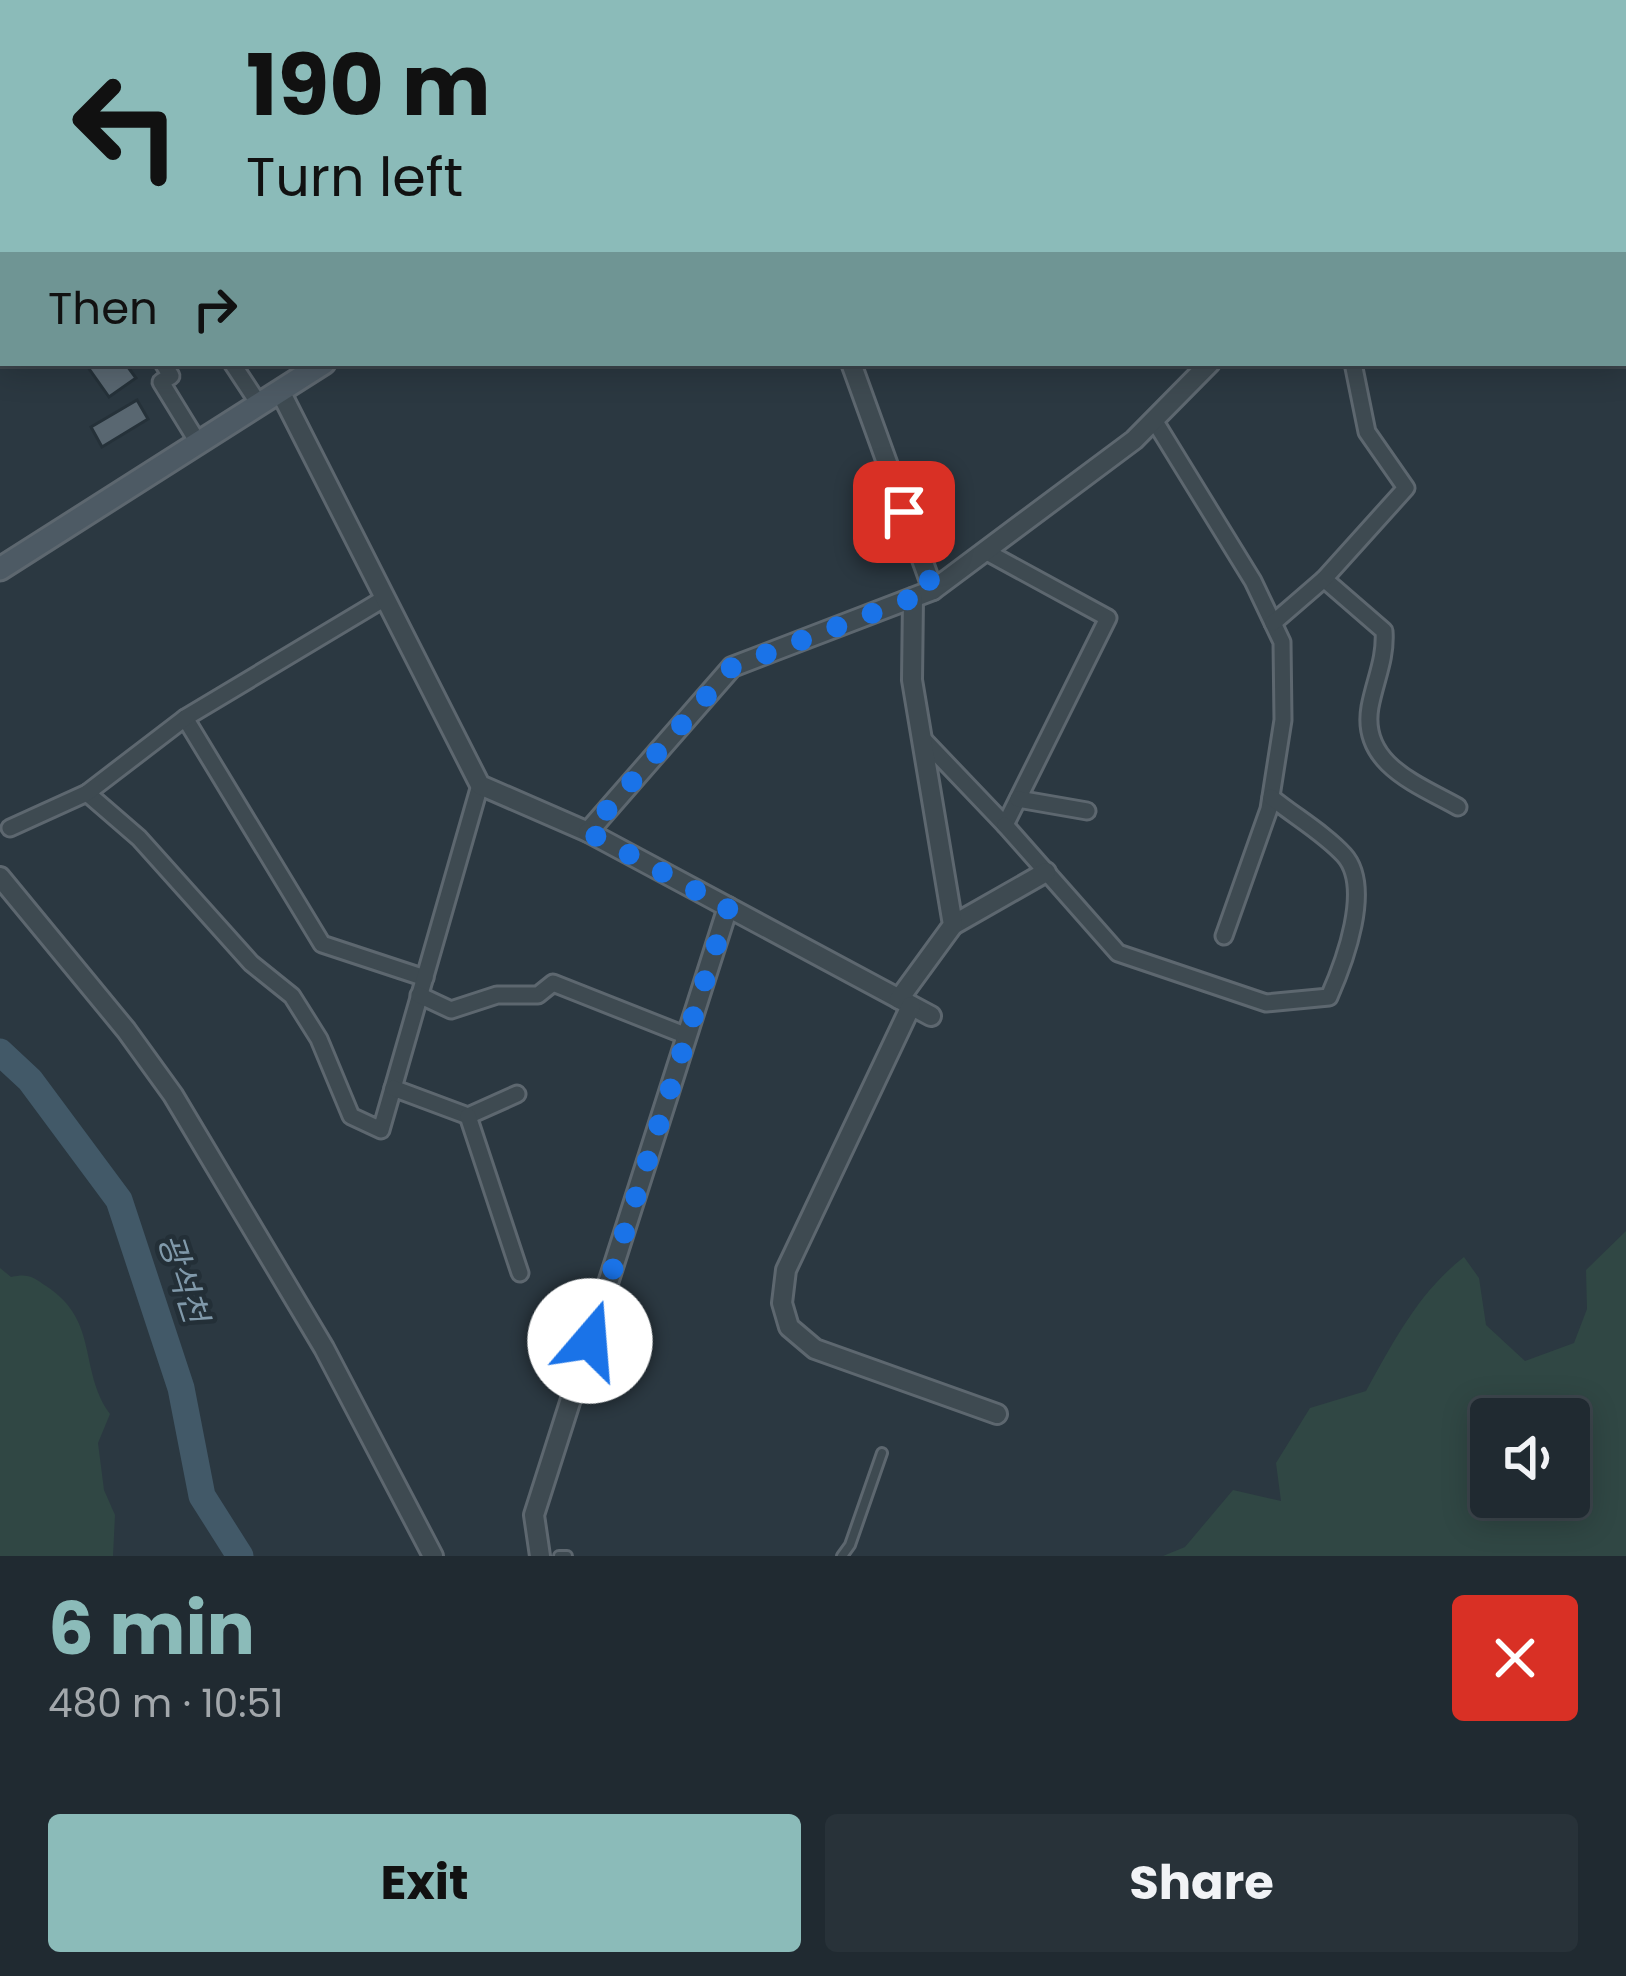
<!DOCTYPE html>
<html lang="en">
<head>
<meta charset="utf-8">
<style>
	:root { --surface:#202a31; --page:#283239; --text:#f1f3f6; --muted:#a2a7ab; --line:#3d464d; --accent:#8bbbb9 }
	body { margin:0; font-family:Poppins,"Noto Sans KR",sans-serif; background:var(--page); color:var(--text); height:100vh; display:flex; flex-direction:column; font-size:45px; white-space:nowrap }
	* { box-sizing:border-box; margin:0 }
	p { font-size:39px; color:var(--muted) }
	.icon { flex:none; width:66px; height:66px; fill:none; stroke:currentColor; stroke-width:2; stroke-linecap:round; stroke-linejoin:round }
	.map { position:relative; height:1556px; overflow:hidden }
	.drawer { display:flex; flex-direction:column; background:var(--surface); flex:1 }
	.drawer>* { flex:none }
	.hud { position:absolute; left:0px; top:0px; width:1626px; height:366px; box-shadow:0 6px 30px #0003,0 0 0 3px var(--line); background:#8bbbb9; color:#111; overflow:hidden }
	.fabs { position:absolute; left:1470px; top:1398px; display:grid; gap:24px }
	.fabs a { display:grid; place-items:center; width:120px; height:120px; border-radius:12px; background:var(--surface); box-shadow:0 6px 30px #0003,0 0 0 3px var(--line); font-size:60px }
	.pin { position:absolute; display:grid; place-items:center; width:102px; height:102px; color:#fff; margin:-51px; border-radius:24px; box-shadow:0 6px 18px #0006 }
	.me { position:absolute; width:132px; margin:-66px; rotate:18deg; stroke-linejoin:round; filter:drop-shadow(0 0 9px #0008) }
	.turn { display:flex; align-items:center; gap:42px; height:252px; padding:0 48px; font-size:54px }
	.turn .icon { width:156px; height:156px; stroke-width:2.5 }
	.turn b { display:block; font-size:84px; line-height:102px }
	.then { display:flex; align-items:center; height:114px; padding:0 48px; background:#0003; gap:24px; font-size:45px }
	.round { display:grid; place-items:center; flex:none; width:126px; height:126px; border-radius:12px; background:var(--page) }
	.summary { display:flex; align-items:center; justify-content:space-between; height:204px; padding:0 48px }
	h1 { font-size:72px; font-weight:700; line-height:90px; color:var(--accent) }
	.cta { display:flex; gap:24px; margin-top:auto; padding:24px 48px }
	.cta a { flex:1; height:138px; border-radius:12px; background:var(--accent); color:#111; font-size:48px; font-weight:700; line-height:138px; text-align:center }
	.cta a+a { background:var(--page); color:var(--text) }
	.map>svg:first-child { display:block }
	.green { fill:#304744; fill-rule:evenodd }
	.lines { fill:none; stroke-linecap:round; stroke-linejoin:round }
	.river { stroke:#425968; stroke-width:27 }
	.building { fill:#596771; stroke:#253139; stroke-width:3 }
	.service-casing { stroke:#5d676f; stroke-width:14 }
	.minor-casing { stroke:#5d676f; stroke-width:21 }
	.tertiary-casing { stroke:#5d676f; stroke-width:24 }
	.secondary-casing { stroke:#5d676f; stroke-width:27 }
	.service { stroke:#3e4a51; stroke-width:8 }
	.minor { stroke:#3e4a51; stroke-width:15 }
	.tertiary { stroke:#3e4a51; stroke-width:18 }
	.secondary { stroke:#4d5a64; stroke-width:21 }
	.route { stroke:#1a73e8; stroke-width:21; stroke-dasharray:0 37.8 }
	.labels { text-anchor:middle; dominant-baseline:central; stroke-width:9; stroke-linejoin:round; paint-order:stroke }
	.water-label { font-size:33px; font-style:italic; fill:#8099aa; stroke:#232f37 }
</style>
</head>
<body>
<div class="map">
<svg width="1626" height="1556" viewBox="0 0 1626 1556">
	<rect width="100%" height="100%" fill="#2b3841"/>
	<g class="green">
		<path d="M1626 1231V1556H1163L1185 1547 1233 1490 1281 1501 1276 1463 1310 1408 1366 1391C1394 1341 1418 1293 1464 1257L1479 1278 1486 1325 1525 1361 1574 1343 1587 1309 1586 1270ZM1569 1419V1497H1491V1419Z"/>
		<path d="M0 1268 11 1277C28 1273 33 1277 46 1286 100 1321 78 1370 110 1414L98 1443 104 1490 115 1515 113 1556H0Z"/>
	</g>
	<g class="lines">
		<polyline class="river" points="0,1052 30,1080 119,1200 181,1388 202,1496 240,1556"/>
	</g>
	<g class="building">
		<polygon points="1626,104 1626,199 1623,196"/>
		<polygon points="85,363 125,363 136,378 109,397"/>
		<polygon points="137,400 148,419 102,447 91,427"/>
	</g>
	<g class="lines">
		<g class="service-casing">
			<g id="service">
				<polyline points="559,1556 567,1556"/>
				<polyline points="842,1556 850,1545 882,1453"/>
			</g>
		</g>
		<g class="minor-casing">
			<g id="minor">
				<polyline points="182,0 184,3"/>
				<polyline points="1467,0 1469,3"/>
				<polyline points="98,3 103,0"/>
				<polyline points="1509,3 1511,0"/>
				<polyline points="0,33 3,38"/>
				<polyline points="0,112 3,117"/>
				<polyline points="163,363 171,376 161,382 199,444"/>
				<polyline points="232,363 259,404"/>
				<polyline points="1154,420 1253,581 1282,642 1283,720 1269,809 1224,936"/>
				<path d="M1324 579 1384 631C1386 659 1375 680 1370 707 1360 764 1417 784 1458 807"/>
				<polyline points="1273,623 1324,579 1406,488 1367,432 1353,363"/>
				<polyline points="185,718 322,944 425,978"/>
				<polyline points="923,739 1005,825 1108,618 985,551"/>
				<polyline points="87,793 139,838 251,963 292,996 319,1039 351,1116 381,1130 480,785"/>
				<polyline points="1018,799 1087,811"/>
				<path d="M1005 825 1118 953 1266 1003 1329 997C1344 963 1373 887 1344 855 1324 833 1294 816 1271 797"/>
				<polyline points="10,828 87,793 185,718 385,598"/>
				<polyline points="419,995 451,1010 497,995 538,995 553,983 687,1036"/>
				<polyline points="393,1088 468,1116 517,1094"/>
				<polyline points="468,1116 520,1273"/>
			</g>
		</g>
		<g class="tertiary-casing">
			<g id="tertiary">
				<polyline points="627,0 630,3"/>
				<polyline points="417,3 421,0"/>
				<polyline points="1599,3 1603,0"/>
				<polyline points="1623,26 1626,23"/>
				<polyline points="851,363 933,590"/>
				<polyline points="280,391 480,785 588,832 732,667 933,590 1134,440 1210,363"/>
				<polyline points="588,832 931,1016"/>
				<polyline points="0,877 126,1030 173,1095 324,1348 433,1556"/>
				<polyline points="953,925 1046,872"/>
				<polyline points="899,999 953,925 912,680 913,598"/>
				<polyline points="911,1006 786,1270 782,1303 789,1327 815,1349 997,1414"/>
				<polyline points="540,1556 534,1515 728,907"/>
			</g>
		</g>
		<g class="secondary-casing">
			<g id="secondary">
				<polyline points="1274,0 1275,3"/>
				<polyline points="880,3 884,0"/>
				<polyline points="0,569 324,363"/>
			</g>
		</g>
		<use href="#service" class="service"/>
		<use href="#minor" class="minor"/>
		<use href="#tertiary" class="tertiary"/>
		<use href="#secondary" class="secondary"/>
	</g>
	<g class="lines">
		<polyline class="route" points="590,1341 728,908 588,832 732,667 933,590 904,512"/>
	</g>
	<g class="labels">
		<g class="water-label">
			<text transform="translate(183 1278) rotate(72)">광석천</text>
		</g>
	</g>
</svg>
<div class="fabs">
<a><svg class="icon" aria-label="sound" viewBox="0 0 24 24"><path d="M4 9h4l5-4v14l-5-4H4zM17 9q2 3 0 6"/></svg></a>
</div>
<div class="pin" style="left:904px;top:512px;background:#d93025"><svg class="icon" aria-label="arrive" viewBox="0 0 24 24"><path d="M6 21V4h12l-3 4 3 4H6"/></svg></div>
<svg class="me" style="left:590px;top:1341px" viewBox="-20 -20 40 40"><circle r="19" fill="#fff"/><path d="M0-13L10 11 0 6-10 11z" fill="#1a73e8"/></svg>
<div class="hud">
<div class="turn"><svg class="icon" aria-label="left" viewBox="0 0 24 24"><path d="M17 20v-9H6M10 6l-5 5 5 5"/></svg><div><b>190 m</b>Turn left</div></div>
<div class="then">Then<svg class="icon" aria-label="right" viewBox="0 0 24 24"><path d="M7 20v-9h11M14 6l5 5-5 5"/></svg></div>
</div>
</div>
<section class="drawer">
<div class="summary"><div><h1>6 min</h1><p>480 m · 10:51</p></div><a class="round" style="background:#d93025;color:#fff"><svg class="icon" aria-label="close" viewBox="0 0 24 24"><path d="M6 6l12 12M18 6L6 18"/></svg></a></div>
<div class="cta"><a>Exit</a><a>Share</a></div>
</section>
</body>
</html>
